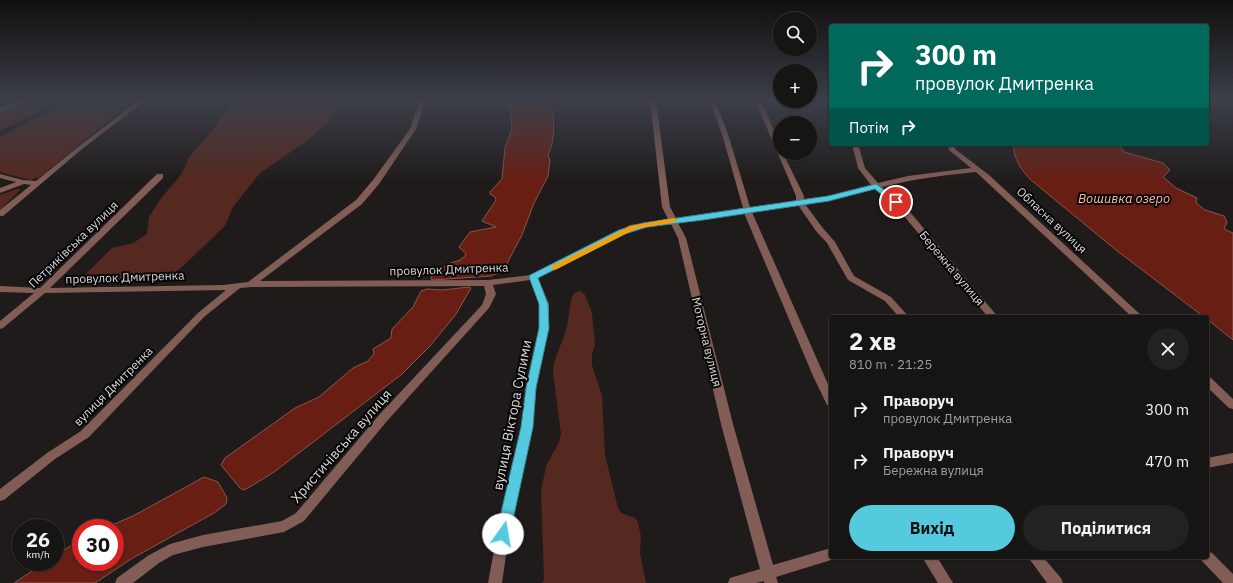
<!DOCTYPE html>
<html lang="uk">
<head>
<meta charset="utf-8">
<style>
	:root { --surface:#171414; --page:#242122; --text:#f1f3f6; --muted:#9e9ea0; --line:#363334; --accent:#55cadf }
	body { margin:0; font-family:"IBM Plex Sans",sans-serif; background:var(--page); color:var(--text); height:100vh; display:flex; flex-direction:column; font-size:15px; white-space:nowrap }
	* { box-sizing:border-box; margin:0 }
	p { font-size:13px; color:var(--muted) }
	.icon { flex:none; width:22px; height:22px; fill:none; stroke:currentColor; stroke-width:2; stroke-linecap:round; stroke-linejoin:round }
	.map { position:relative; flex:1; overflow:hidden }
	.sheet { position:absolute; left:829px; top:315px; width:380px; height:244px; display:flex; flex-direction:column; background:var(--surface); border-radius:4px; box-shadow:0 1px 3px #0004,0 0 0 1px var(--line) }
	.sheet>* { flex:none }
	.banner { position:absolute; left:829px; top:24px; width:380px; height:122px; border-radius:4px; box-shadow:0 1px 3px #0004,0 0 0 1px var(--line); background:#00695c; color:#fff; overflow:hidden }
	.controls { position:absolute; left:773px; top:12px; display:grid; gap:8px }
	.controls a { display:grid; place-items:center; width:44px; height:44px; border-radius:50%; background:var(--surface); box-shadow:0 1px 3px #0004,0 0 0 1px var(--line); font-size:20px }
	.speed { position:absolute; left:12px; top:519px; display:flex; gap:8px; font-size:20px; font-weight:700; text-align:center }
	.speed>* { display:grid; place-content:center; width:52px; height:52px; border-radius:50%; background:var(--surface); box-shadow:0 1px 3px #0004,0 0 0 1px var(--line); line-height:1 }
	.speed small { font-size:10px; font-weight:400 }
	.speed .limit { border:6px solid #d22; background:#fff; color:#111 }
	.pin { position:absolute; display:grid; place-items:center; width:34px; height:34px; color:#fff; margin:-17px; border:2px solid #fff; border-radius:50%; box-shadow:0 1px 4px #0007 }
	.me { position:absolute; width:44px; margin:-22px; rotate:13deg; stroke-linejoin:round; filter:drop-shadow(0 0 3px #0008) }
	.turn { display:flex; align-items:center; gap:14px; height:84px; padding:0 20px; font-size:18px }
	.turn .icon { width:52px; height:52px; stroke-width:2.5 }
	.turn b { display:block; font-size:28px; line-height:34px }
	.then { display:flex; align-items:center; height:38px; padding:0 20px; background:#0003; gap:8px; font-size:15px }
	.round { display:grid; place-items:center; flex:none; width:42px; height:42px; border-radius:21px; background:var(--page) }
	.summary { display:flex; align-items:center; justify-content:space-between; height:68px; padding:0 20px }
	h1 { font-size:24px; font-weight:700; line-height:30px }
	.button { display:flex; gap:8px; margin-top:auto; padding:8px 20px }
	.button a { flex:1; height:46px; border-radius:24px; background:var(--accent); color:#111; font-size:16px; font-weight:700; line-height:46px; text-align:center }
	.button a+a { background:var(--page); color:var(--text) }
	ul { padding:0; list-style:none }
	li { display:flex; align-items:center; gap:12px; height:52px; padding:0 20px }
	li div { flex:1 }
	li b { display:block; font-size:15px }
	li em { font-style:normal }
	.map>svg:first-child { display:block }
	.green { fill:#552820 }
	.water { fill:#681e13; stroke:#8a564e }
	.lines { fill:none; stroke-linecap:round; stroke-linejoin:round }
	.minor { fill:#815d56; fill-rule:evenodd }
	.route { fill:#55cadf; stroke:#378391 }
	.slow { fill:#f59e0b }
	.labels { text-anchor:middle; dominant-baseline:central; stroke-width:4; stroke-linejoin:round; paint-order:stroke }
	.street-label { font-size:12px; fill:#dbd9d8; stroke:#070606 }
	.water-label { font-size:13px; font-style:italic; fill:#fdb8aa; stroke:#070606 }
	.near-street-label { font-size:14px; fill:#dbd9d8; stroke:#070606 }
</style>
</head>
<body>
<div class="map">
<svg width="1233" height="583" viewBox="0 0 1233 583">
	<rect width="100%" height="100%" fill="#1f1b1a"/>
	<g class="green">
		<polygon points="238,100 341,100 328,122 308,140 260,173 233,207 225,226 182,267 166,279 115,284 86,281 82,278 112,248 133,243 147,234 149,217 162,197 181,175 189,157 216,126 223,114"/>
		<polygon points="23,103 48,107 0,131 0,111"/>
		<polygon points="56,108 123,109 40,177 30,180 0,172 0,137"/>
		<polygon points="17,189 21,189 0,210 0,195"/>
		<path d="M580 291 585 295 592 313 595 345 592 354V365L602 396 605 455 618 508 621 513 635 518 638 522 641 537 640 553 646 583H542L544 580 541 491 546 466 559 442 561 434 553 372C554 357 562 344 566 330 570 317 568 305 574 293Z"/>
	</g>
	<g class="water">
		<path d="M506 100H550L551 102C554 119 556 139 548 155L550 160 548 176 534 203 522 235 503 271 491 276 432 280 431 277 448 264 460 260 465 256 466 254 459 247 470 232 496 227 482 221 496 200 495 197 490 194V192L502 179 505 148 512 129 511 115Z"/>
		<path d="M1013 144H1118L1124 152 1163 163 1170 170 1163 177 1176 188 1197 198 1196 203 1205 210 1224 216 1227 222 1224 229 1233 233V340L1207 319V317H1204L1116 250 1031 180C1021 170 1014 159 1013 144Z"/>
		<polygon points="469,287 471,288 456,314 430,346 402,374 274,472 248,488 243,490 240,488 221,465 225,458 295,408 319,397 353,368 368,361 374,354 373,349 391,338 392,329 413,307 421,291 427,289 443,290"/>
		<polygon points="204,477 218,482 227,498 226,504 214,513 131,559 95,583 14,583 46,562 55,562 55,556 81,539 81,562 115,562 115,528 105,528 133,516"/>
	</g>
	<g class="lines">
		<g class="minor">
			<polygon points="23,100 33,100 0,112 0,108"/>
			<polygon points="139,100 146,100 82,149 3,216 0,216 0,210 31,185 24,184 0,193 0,188 16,182 0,178 0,174 23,180 36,181 78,147"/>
			<path d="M420 100H426L416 129 379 184 362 204 260 281 488 280 531 275 630 225 668 219 662 207 650 100H656L670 207 676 218 743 208 722 134 709 100H715L728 134 750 207 796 201V196L755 100H761L780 145V153H783L804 196V199L829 196 871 185 858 168 852 144H858L865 168 878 183 908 176 971 168 949 150 948 146 949 144H956L954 146 955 149 989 175 1143 317H1132L976 172C944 175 913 179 882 187L905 206 998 317H988L899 210 875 189 829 200 805 204 822 227 835 242 854 276 891 297 909 317H899L885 301 848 280 827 243 816 231 798 205 752 212 831 391V406L827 405 813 376 744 213 678 223 686 238 733 424 773 565 831 548V557H836L831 560 776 577 778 583H764V581L756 583H728L730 578 760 569 721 424 678 238 671 224 635 229 538 278 549 304V328L536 388 533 427 509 534 502 583H488L497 534 521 427 526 388 539 328V304L530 280 493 285 496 294 489 308 387 421 304 521 284 532 203 547 173 555 159 563 133 583H115L117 578 149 555 170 544 203 535 282 521 296 513 379 415 482 305 486 294 484 286 251 287 240 288 204 317 89 437 55 459 4 500 0 501V489L47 453 81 431 198 313 226 290 45 293 3 328 0 329V321L34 293 0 292V286L40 288 157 174H163V178L50 288 223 285 248 282 356 200 373 180 410 129Z"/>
			<polygon points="1207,377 1211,378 1233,399 1233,409 1229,408 1207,387"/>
			<polygon points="1233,453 1233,463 1207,468 1207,458"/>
			<polygon points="1207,551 1212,553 1233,574 1233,583 1223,583 1202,561 1200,557 1207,557"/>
			<polygon points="922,557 937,557 953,583 938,583"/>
			<polygon points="1028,557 1043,557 1061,578 1063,583 1047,583"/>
		</g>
	</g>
	<linearGradient id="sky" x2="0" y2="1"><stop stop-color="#110f0e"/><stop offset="0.55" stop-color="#3c3f49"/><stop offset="1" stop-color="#3c3f49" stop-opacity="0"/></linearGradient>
	<rect width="1233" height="182" fill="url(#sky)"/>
	<polygon class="route" points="876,184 898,200 898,204 893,204 875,189 829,201 703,220 647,227 625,234 538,278 548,304 549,328 536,388 533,427 510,534 508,538 503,539 498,538 496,534 521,427 526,388 539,328 539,304 529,277 530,275 619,230 643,223 828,196"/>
	<polygon class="slow" points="673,218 676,219 676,222 635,229 557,269 554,270 550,267 630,226"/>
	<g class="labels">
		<g class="street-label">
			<text transform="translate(1052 220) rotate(43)">Обласна вулиця</text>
			<text transform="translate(73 244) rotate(-44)">Петриківська вулиця</text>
			<text transform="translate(952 268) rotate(50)">Бережна вулиця</text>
			<text transform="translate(449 269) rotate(-2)">провулок Дмитренка</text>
			<text transform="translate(125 277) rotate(-2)">провулок Дмитренка</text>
			<text transform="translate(707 342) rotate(76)">Моторна вулиця</text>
			<text transform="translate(113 386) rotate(-45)">вулиця Дмитренка</text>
		</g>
		<g class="water-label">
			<text x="1124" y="198">Вошивка озеро</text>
		</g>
		<g class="near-street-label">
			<text transform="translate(512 415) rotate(-79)">вулиця Віктора Сулими</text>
			<text transform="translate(341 446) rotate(-49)">Христичівська вулиця</text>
		</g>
	</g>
</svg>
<div class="controls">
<a><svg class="icon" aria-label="search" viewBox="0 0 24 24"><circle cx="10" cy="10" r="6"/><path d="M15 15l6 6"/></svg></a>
<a>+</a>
<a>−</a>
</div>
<div class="speed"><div>26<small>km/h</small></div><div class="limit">30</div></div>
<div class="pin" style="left:896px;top:202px;background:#d93025"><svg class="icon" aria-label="arrive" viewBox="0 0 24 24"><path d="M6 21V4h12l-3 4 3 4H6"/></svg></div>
<svg class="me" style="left:503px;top:534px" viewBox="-20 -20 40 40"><circle r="19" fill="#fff"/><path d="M0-13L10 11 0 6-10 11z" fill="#55cadf"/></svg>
<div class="banner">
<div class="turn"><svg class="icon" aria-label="right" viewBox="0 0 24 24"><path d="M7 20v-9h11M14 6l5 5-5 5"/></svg><div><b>300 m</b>провулок Дмитренка</div></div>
<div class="then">Потім<svg class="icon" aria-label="right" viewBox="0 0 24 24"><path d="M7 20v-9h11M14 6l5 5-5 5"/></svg></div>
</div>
<section class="sheet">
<div class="summary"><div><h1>2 хв</h1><p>810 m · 21:25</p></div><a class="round"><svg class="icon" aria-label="close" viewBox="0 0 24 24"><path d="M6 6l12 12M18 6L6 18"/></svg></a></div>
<ul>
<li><svg class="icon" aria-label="right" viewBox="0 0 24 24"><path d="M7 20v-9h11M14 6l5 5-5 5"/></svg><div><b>Праворуч</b><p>провулок Дмитренка</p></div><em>300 m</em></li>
<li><svg class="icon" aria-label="right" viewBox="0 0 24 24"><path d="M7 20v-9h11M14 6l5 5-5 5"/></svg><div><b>Праворуч</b><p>Бережна вулиця</p></div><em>470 m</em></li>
</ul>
<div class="button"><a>Вихід</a><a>Поділитися</a></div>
</section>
</div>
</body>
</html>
